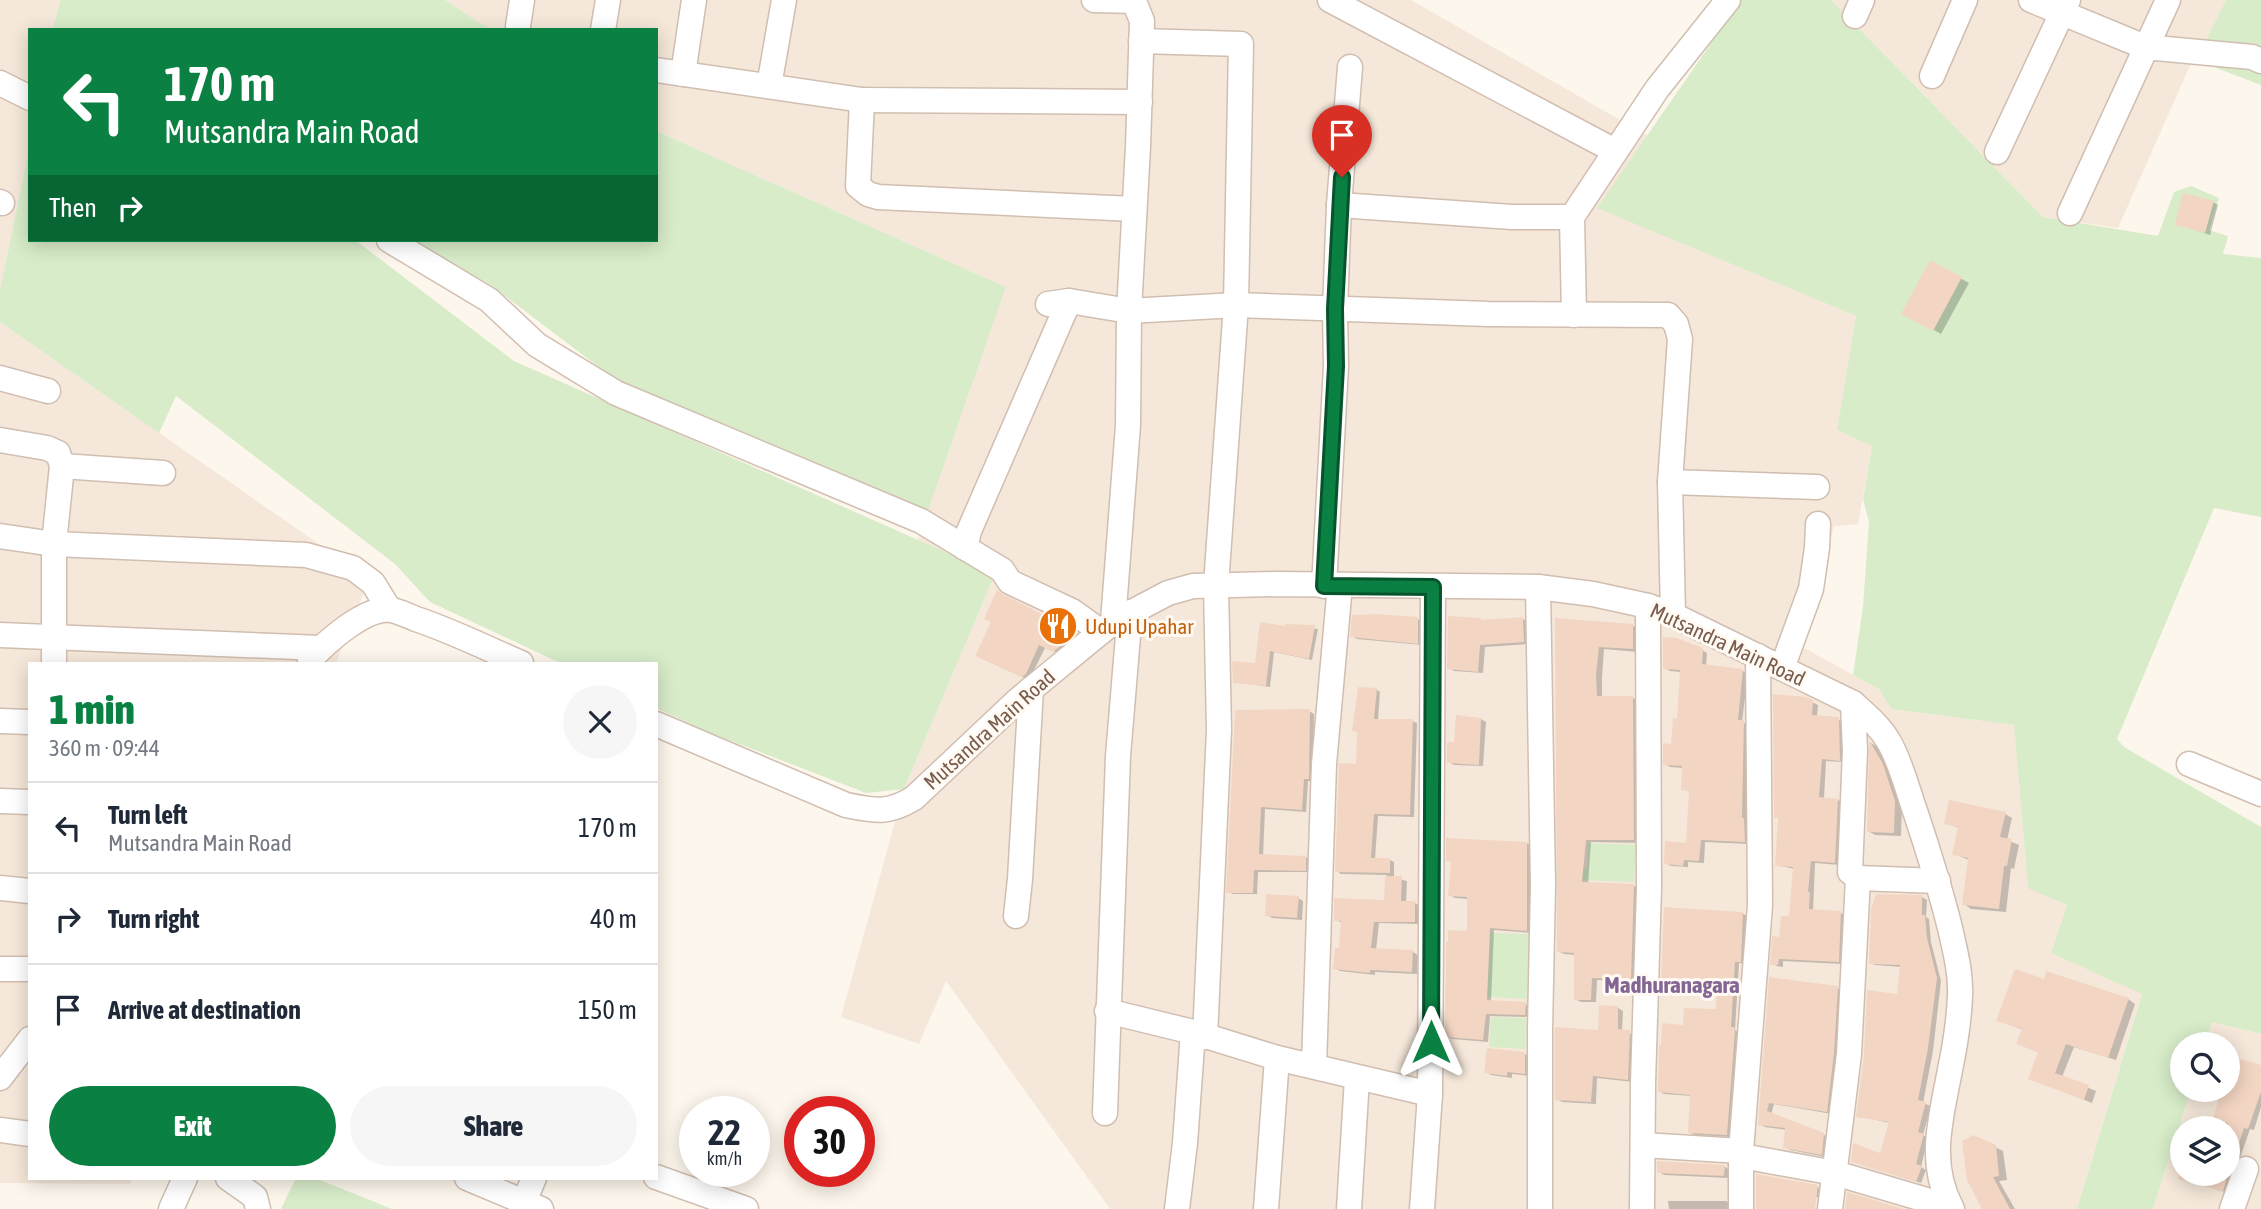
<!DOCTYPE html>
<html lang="en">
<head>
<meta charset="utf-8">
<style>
	:root { --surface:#fff; --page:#f6f6f7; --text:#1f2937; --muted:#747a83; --line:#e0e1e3; --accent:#0b8043 }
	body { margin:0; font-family:"Asap Condensed",sans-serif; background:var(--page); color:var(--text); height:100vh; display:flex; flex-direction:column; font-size:26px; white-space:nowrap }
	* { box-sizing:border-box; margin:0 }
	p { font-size:23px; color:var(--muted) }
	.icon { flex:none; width:38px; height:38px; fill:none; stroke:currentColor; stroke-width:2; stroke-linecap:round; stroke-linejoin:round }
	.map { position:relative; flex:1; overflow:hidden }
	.side { position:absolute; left:28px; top:662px; width:630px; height:518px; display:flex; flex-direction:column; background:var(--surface); border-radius:0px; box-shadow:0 4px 18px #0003 }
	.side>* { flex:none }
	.banner { position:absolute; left:28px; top:28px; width:630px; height:214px; border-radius:0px; box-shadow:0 4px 18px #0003; background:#0b8043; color:#fff; overflow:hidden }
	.tools { position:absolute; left:2170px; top:1032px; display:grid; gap:14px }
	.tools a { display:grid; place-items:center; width:70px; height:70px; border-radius:50%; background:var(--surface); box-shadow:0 4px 18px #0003; font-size:35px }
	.speed { position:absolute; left:679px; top:1096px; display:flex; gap:14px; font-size:35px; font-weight:700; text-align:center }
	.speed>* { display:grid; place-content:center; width:91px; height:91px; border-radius:50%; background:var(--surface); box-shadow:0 4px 18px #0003; line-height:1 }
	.speed small { font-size:18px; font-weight:400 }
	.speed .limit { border:10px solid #d22; background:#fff; color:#111 }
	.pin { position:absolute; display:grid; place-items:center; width:60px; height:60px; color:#fff; margin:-72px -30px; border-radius:50% 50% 50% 0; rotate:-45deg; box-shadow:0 0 7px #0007 }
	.pin .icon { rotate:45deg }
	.me { position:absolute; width:77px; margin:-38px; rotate:0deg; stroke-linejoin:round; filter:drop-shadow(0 0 5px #0008) }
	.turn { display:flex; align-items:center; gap:24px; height:147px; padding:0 21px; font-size:32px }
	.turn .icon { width:91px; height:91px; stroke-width:2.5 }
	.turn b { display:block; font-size:49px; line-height:60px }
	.then { display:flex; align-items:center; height:66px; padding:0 21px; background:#0003; gap:14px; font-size:26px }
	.round { display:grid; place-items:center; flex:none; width:74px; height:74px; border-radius:37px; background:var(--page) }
	.summary { display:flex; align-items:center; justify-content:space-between; height:119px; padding:0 21px }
	h1 { font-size:42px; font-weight:800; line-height:52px; color:var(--accent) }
	.button { display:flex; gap:14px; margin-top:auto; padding:14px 21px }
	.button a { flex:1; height:80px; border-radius:42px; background:var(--accent); color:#fff; font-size:28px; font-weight:800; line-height:80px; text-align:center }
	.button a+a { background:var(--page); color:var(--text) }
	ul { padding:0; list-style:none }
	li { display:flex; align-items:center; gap:21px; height:91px; padding:0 21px; border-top:2px solid var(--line) }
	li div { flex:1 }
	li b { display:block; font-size:26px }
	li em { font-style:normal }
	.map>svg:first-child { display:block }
	.residential { fill:#f5e8da; fill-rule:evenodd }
	.green { fill:#d8ecc9 }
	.shadow { fill:#0003 }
	.building { fill:#f3d5c3 }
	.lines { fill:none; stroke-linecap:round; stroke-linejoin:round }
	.minor-casing { stroke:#d1beb0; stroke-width:27 }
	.minor { stroke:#fff; stroke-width:24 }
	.route-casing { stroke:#07532c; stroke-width:18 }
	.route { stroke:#0b8043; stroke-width:12 }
	.labels { text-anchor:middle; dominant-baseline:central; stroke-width:6; stroke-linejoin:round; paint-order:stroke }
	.food-label { font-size:21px; fill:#c56008; stroke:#fffaf3; text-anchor:start }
	.street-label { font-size:21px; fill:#7a5c4d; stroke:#fffaf3 }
	.neighbourhood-label { font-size:23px; font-weight:bold; fill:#846695; stroke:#fffaf3 }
</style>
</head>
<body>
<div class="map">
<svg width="2261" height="1209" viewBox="0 0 2261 1209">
	<rect width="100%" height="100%" fill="#fdf6ec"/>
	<g class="residential">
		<polygon points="0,0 60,0 53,30 30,30 30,144 0,290"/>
		<polygon points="445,0 1411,0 1648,136 1598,208 1856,316 1837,430 1872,445 1858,524 1834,526 1804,648 1879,689 1891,709 2014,725 2028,887 2067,905 2051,953 2142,993 2077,1209 1110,1209 946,981 919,1044 841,1017 904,789 995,574 918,540 1006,287 656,131 656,30 491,30"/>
		<polygon points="1831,0 2226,0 2207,38 2193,59 2118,228 2043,217"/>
		<polygon points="0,322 369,579 336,663 30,663 30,1178 132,1178 130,1184 0,1183"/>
		<path d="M2212 1022 2261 1034V1209H2153L2191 1090H2228V1045H2205ZM2182 1129H2228V1174H2182Z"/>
	</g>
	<g class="green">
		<polygon points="60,0 445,0 491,30 53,30"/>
		<polygon points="1741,0 1831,0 2043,217 2158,236 2174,192 2191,186 2219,198 2209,230 2228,236 2223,254 2261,258 2261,517 2214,508 2117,739 2124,747 2261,827 2261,1034 2212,1022 2205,1045 2182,1045 2182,1090 2191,1090 2153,1209 2077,1209 2142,994 2051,953 2067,905 2028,888 2014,725 1891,709 1879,689 1853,675 1863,607 1869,522 1863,499 1872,446 1837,430 1856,316 1597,208"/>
		<polygon points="2226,0 2261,0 2261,85 2193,59 2207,38"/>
		<polygon points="656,131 1006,287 927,514 624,386 488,283 407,240 656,240"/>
		<polygon points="30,144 30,240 355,240 514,361 995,574 904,789 866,793 703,730 656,708 656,663 560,663 430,602 395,564 176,396 159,433 0,322 0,290"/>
		<polygon points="1588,843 1636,845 1634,882 1553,879 1552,866 1587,868"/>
		<polygon points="1490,933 1529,934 1527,999 1487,997"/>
		<polygon points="1491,1017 1526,1018 1525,1049 1489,1047"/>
		<polygon points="296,1178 315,1178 392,1209 281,1209"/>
	</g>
	<g class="shadow">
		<polygon points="2213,202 2218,205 2210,235 2177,224"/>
		<polygon points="1931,262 1969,283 1941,334 1904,313"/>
		<polygon points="1417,619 1423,622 1422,645 1357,639 1352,636"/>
		<polygon points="1523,619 1528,622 1529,644 1485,647 1483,673 1454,671 1449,668 1480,620 1483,621"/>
		<polygon points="1557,620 1633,626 1638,629 1638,652 1604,649 1602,678 1602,697 1633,698 1639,701 1639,843 1591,842 1588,884 1634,886 1639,889 1636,982 1597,980 1596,1002 1581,1002 1575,999 1576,955 1564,954 1558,951"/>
		<polygon points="1287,625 1318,629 1312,660 1274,652 1270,687 1235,682 1256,665"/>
		<polygon points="1070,630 1076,634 1071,645 1061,654 1045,648 1029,680 983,659"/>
		<polygon points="1702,650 1707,653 1706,666 1743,671 1748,674 1742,722 1748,725 1746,821 1749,822 1749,844 1705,842 1704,863 1688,862 1688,867 1671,866 1666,863 1687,845 1691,792 1682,789 1684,768 1670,767 1665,764 1673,746 1678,721 1681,672 1670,671 1665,668"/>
		<polygon points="1376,689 1380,692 1378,720 1412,721 1417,723 1414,817 1378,816 1375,859 1390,860 1394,862 1394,878 1407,881 1406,903 1415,903 1420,906 1420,924 1379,923 1376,950 1413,952 1418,955 1417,974 1375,972 1375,975 1340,971 1335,968 1340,950 1343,923 1335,920 1385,902 1387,875 1341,874 1337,871 1358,766"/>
		<polygon points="1806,699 1818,705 1817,717 1838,719 1843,722 1844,762 1826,761 1824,799 1838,800 1843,803 1840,865 1815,863 1813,911 1841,913 1846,916 1843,964 1783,961 1783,967 1777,966 1772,964 1791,918 1795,869 1776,865 1780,819 1776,817"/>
		<polygon points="1237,711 1309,711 1314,714 1313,781 1308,781 1306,812 1265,809 1263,856 1306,857 1310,860 1310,872 1258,872 1257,894 1233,894 1228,892"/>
		<polygon points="1481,719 1486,722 1483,766 1454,765 1449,762 1455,744"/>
		<polygon points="1871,743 1876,746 1890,770 1902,806 1901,836 1875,835 1868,831"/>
		<polygon points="2005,814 2012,818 2007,840 2019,845 2014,869 2011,868 2006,912 1971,909 1964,904 1969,860 1954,854 1959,828 1946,823"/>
		<polygon points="1527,843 1532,846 1532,933 1494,930 1491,1002 1525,1004 1530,1006 1530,1017 1490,1016 1488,1042 1452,1039 1447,1036 1468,933 1469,899 1455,898 1450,895 1452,863 1448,860"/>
		<polygon points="1922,897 1927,900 1926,917 1929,919 1931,942 1941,981 1933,1051 1923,1103 1931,1106 1923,1135 1928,1138 1921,1167 1926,1170 1921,1183 1853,1161 1881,1156 1890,1123 1858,1116 1899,996 1902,967 1875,965 1870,963"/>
		<polygon points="1298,898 1303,901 1302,920 1272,918 1267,915"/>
		<polygon points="1742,913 1747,916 1745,964 1739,963 1735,1030 1739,1032 1732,1137 1694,1135 1690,1132 1692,1096 1664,1094 1660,1091 1685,1026 1718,1011 1719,986 1668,983 1663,980"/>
		<polygon points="1771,979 1837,988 1842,991 1839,1056 1832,1114 1774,1104 1771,1115 1829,1137 1826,1157 1790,1150 1785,1147 1787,1130 1765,1127 1760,1124"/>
		<polygon points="2045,981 2128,999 2135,1004 2116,1060 2074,1047 2062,1077 2096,1091 2092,1103 2030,1078 2040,1053 2026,1047 2023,1030 1998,1020"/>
		<polygon points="1618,1008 1623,1011 1622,1031 1634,1035 1633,1082 1597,1078 1596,1104 1562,1102 1557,1099 1599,1032"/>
		<polygon points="1525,1054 1530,1057 1530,1076 1512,1074 1512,1078 1491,1075 1486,1072"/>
		<polygon points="2233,1059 2261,1067 2261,1107 2254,1130 2250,1129 2228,1193 2196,1183 2228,1174 2228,1129 2212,1129 2224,1090 2228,1090 2228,1078"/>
		<polygon points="1995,1147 2003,1151 2007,1180 1999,1181 2015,1209 1984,1209"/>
		<polygon points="1725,1167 1730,1170 1729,1178 1664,1175 1659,1172"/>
		<polygon points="1758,1176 1817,1187 1822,1189 1821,1199 1796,1187 1786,1209 1756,1209"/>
		<polygon points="1668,1201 1726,1201 1731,1204 1731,1209 1669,1209"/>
	</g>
	<g class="building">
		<polygon points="2183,193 2214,201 2205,233 2175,225"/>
		<polygon points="1930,260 1962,277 1933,331 1901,314"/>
		<polygon points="997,590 1004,595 1071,629 1065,642 1053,652 1039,645 1026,674 1022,677 975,656 991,622 984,619"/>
		<polygon points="1376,614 1418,617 1418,644 1350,637 1352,615"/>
		<polygon points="1448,616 1481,618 1481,620 1523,617 1524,642 1480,645 1478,672 1447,669"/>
		<polygon points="1555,618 1633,624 1633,649 1599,647 1596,675 1597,696 1633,696 1634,840 1586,840 1582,882 1634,884 1631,980 1592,978 1591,1000 1574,1000 1574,953 1557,952"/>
		<polygon points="1260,622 1285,626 1285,624 1315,625 1309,659 1270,651 1266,686 1233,683 1232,661 1255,663"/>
		<polygon points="1663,637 1676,638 1703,648 1702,664 1743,669 1738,720 1744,720 1742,818 1744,818 1745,842 1701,840 1699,861 1684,860 1683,866 1664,864 1665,841 1686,843 1689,791 1681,790 1682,766 1663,765 1663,743 1671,744 1673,718 1677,719 1680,670 1663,669"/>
		<polygon points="1358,687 1377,688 1374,719 1413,719 1410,815 1374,814 1371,858 1390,858 1390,873 1335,872 1339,763 1356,764 1357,732 1352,731"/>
		<polygon points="1773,694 1806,697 1813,700 1812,715 1839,717 1840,761 1822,759 1819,797 1838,799 1835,863 1811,861 1808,892 1810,892 1809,909 1841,911 1839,962 1779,959 1778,965 1770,965 1772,936 1779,937 1781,916 1789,916 1793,867 1775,866 1778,818 1774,818"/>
		<polygon points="1310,709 1309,779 1304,779 1302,810 1261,807 1259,854 1306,856 1306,871 1254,870 1253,893 1226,893 1235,710"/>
		<polygon points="1456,715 1481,718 1479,765 1447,763 1447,742 1454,742"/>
		<polygon points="1869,740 1883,764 1895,801 1894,833 1867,832"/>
		<polygon points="1949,800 2006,812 2000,837 2012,839 2007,866 2004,866 1999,909 1962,905 1968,858 1952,855 1958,827 1944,824"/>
		<polygon points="1446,838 1527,842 1527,931 1490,928 1487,1000 1526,1002 1525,1015 1486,1014 1483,1040 1445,1037 1446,941 1448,942 1448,930 1467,931 1467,897 1448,896 1451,862 1446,861"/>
		<polygon points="1385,876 1402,876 1401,901 1415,901 1415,922 1374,922 1371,948 1413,950 1412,972 1370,970 1370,973 1333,969 1335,948 1339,948 1341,921 1334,921 1334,898 1384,900"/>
		<polygon points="1266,894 1299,896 1297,918 1265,916"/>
		<polygon points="1876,894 1922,895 1922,915 1925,915 1927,938 1937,978 1928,1048 1918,1100 1926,1102 1918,1132 1924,1134 1916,1164 1922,1166 1916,1182 1851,1162 1853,1143 1880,1153 1889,1122 1856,1117 1864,1055 1867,990 1897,994 1900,965 1869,964 1871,909"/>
		<polygon points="1664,907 1743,912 1741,962 1735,962 1731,1027 1734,1027 1735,1031 1727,1135 1688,1133 1690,1095 1658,1092 1659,1045 1661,1045 1662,1023 1683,1025 1684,1008 1716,1009 1717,984 1661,981"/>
		<polygon points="2015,969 2044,979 2046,971 2129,998 2108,1058 2066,1044 2055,1073 2089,1085 2084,1100 2028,1079 2038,1052 2016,1044 2022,1029 1996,1021"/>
		<polygon points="1769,977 1838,986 1834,1053 1827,1112 1769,1103 1767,1111 1824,1133 1822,1155 1783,1148 1785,1128 1758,1125"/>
		<polygon points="1599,1005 1618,1006 1618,1029 1630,1030 1628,1080 1593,1076 1591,1102 1555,1100 1555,1027 1598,1030"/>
		<polygon points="1487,1048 1525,1052 1525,1074 1507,1072 1507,1076 1484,1073"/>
		<polygon points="2232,1057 2261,1065 2261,1092 2248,1129 2244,1128 2230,1171 2228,1171 2228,1123 2213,1119 2220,1094 2223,1090 2228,1090 2228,1073"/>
		<polygon points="1973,1135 1996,1145 1999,1176 1993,1177 2010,1209 1982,1209 1967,1180 1962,1141"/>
		<polygon points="1657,1161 1725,1165 1724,1176 1657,1173"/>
		<polygon points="1756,1174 1818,1185 1815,1209 1756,1209"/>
		<polygon points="2179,1174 2228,1174 2223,1191 2178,1179"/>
		<polygon points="1847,1192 1904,1209 1845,1209"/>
	</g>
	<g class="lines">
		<g class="minor-casing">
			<g id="minor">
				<polyline points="1094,0 1134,1 1142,21 1138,147 1129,311 1128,425 1113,622"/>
				<polyline points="1330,0 1615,151"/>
				<polyline points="2031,0 2145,47 2252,57 2261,61"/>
				<polyline points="1855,16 1862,0"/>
				<polyline points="518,26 522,0"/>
				<polyline points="603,30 608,0"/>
				<polyline points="1141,41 1241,44 1236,305 1216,585 1219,730 1205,1037"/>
				<polyline points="656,70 862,100 1140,102"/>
				<polyline points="683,74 694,0"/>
				<polyline points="1932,76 1965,0"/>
				<polyline points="0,83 30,98"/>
				<polyline points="769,86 784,0"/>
				<polyline points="862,100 858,186 868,194 878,197 1134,209"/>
				<polyline points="1997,152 2068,0"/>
				<polyline points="0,202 2,203"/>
				<polyline points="1339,205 1512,217 1572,217"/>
				<polyline points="2070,213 2168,0"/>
				<polyline points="389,240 489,300 537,345 616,393 921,521 1002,570 1010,582 1072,611 1101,632"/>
				<polyline points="1048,304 1069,301 1129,311 1236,305 1488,314 1668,315 1676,324 1680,339 1670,482 1673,615"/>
				<polyline points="1574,315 1572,217 1657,89 1728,0"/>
				<polyline points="0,378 48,391"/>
				<polyline points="0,440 47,448 58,453 62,466 54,544 54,663"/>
				<polyline points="62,466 163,473"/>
				<polyline points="1670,482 1817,487"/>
				<polyline points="0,536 54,544 306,555 353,568 373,583 389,609"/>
				<polyline points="965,548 969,531 1069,301"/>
				<polyline points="1324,586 1336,366 1335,309 1339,205 1350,67"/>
				<polyline points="1538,587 1543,886 1540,1029 1540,1209"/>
				<polyline points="0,635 321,648"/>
				<path d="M310 660C325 643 366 606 391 610 399 611 408 616 416 619 452 631 486 648 521 663"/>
				<polyline points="1782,668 1811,589 1817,548 1818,524"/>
				<polyline points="1853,703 1855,751 1850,872 1858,878 1938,881"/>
				<polyline points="0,721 30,722"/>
				<path d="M656 724 846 805C875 811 888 814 914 798L1018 700 1113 622 1168 593 1193 586 1276 584 1538 587 1593 594 1648 606 1673 615 1853 703C1866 715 1880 726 1889 742 1901 763 1907 788 1915 811 1928 850 1940 888 1950 928 1955 951 1961 972 1960 996 1959 1020 1955 1046 1950 1070 1941 1118 1927 1163 1952 1209"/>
				<polyline points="2189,764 2261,794"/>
				<polyline points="0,801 30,802"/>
				<polyline points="0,888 30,891"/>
				<polyline points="1016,916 1020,879 1031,689"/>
				<polyline points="0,969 30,969"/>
				<polyline points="1107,1011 1193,1032 1277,1058 1430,1094"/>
				<polyline points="1314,1066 1324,764 1340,585"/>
				<polyline points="0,1078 30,1039"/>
				<polyline points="1105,1113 1118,756 1130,612"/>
				<polyline points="0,1130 30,1134"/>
				<polyline points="1643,1145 1741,1151"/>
				<polyline points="1742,1156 1835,1173 1950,1207"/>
				<polyline points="656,1177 746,1209"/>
				<polyline points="228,1178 255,1197 258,1209"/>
				<polyline points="467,1178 541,1209"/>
				<polyline points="524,1202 534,1178"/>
				<polyline points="171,1209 185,1178"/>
				<polyline points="1177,1209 1185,1143 1193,1032"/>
				<polyline points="1266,1209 1277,1058"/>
				<polyline points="1349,1209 1357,1078"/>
				<polyline points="1422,1209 1430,1094 1433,587"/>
				<polyline points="1642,1209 1643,1083 1649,889 1648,606"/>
				<polyline points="1741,1209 1741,1151 1760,905 1758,656"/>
				<polyline points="1830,1209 1849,1054 1858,878"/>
				<polyline points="2232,1209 2246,1169"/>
			</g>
		</g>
		<use href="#minor" class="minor"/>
	</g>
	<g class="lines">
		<g class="route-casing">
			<polyline id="route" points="1342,177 1335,309 1336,366 1324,586 1433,587 1431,1042"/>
		</g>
		<use href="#route" class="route"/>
	</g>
	<defs>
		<g id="restaurant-disc" transform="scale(2.0125)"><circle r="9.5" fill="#e8710a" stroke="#fffaf3"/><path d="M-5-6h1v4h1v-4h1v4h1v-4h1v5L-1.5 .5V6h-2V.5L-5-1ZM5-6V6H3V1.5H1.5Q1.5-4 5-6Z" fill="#fff"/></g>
	</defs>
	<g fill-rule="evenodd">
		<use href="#restaurant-disc" x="1058" y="626"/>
	</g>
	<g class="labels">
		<g class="food-label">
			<text x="1085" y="626">Udupi Upahar</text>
		</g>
		<g class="street-label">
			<text transform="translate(1728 644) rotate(25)">Mutsandra Main Road</text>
			<text transform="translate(989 729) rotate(-42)">Mutsandra Main Road</text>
		</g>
		<g class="neighbourhood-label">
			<text x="1672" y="985">Madhuranagara</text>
		</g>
	</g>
</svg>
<div class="tools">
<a><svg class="icon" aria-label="search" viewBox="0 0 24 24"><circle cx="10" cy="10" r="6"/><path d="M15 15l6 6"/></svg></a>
<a><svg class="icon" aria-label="layers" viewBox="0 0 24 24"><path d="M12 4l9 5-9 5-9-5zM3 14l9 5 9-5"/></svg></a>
</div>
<div class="speed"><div>22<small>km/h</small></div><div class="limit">30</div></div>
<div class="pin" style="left:1342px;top:177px;background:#d93025"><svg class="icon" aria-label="arrive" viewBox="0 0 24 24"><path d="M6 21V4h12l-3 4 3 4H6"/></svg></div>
<svg class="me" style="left:1431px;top:1042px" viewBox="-20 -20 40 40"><path d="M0-17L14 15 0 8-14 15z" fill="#0b8043" stroke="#fff" stroke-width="4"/></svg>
<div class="banner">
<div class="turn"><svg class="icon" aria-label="left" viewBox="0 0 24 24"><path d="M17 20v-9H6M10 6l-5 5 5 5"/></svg><div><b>170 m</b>Mutsandra Main Road</div></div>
<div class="then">Then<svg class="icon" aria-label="right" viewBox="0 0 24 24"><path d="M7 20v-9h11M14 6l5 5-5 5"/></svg></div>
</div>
<section class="side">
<div class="summary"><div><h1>1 min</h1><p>360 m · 09:44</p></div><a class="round"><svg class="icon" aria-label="close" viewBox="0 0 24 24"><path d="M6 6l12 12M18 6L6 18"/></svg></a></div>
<ul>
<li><svg class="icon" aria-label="left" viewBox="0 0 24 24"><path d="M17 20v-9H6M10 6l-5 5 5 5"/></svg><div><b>Turn left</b><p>Mutsandra Main Road</p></div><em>170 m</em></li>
<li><svg class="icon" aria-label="right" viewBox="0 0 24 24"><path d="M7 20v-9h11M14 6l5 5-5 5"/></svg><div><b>Turn right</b></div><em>40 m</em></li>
<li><svg class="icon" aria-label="arrive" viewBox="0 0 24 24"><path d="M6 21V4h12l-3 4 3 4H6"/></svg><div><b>Arrive at destination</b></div><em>150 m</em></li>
</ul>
<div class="button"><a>Exit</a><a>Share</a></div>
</section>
</div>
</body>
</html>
